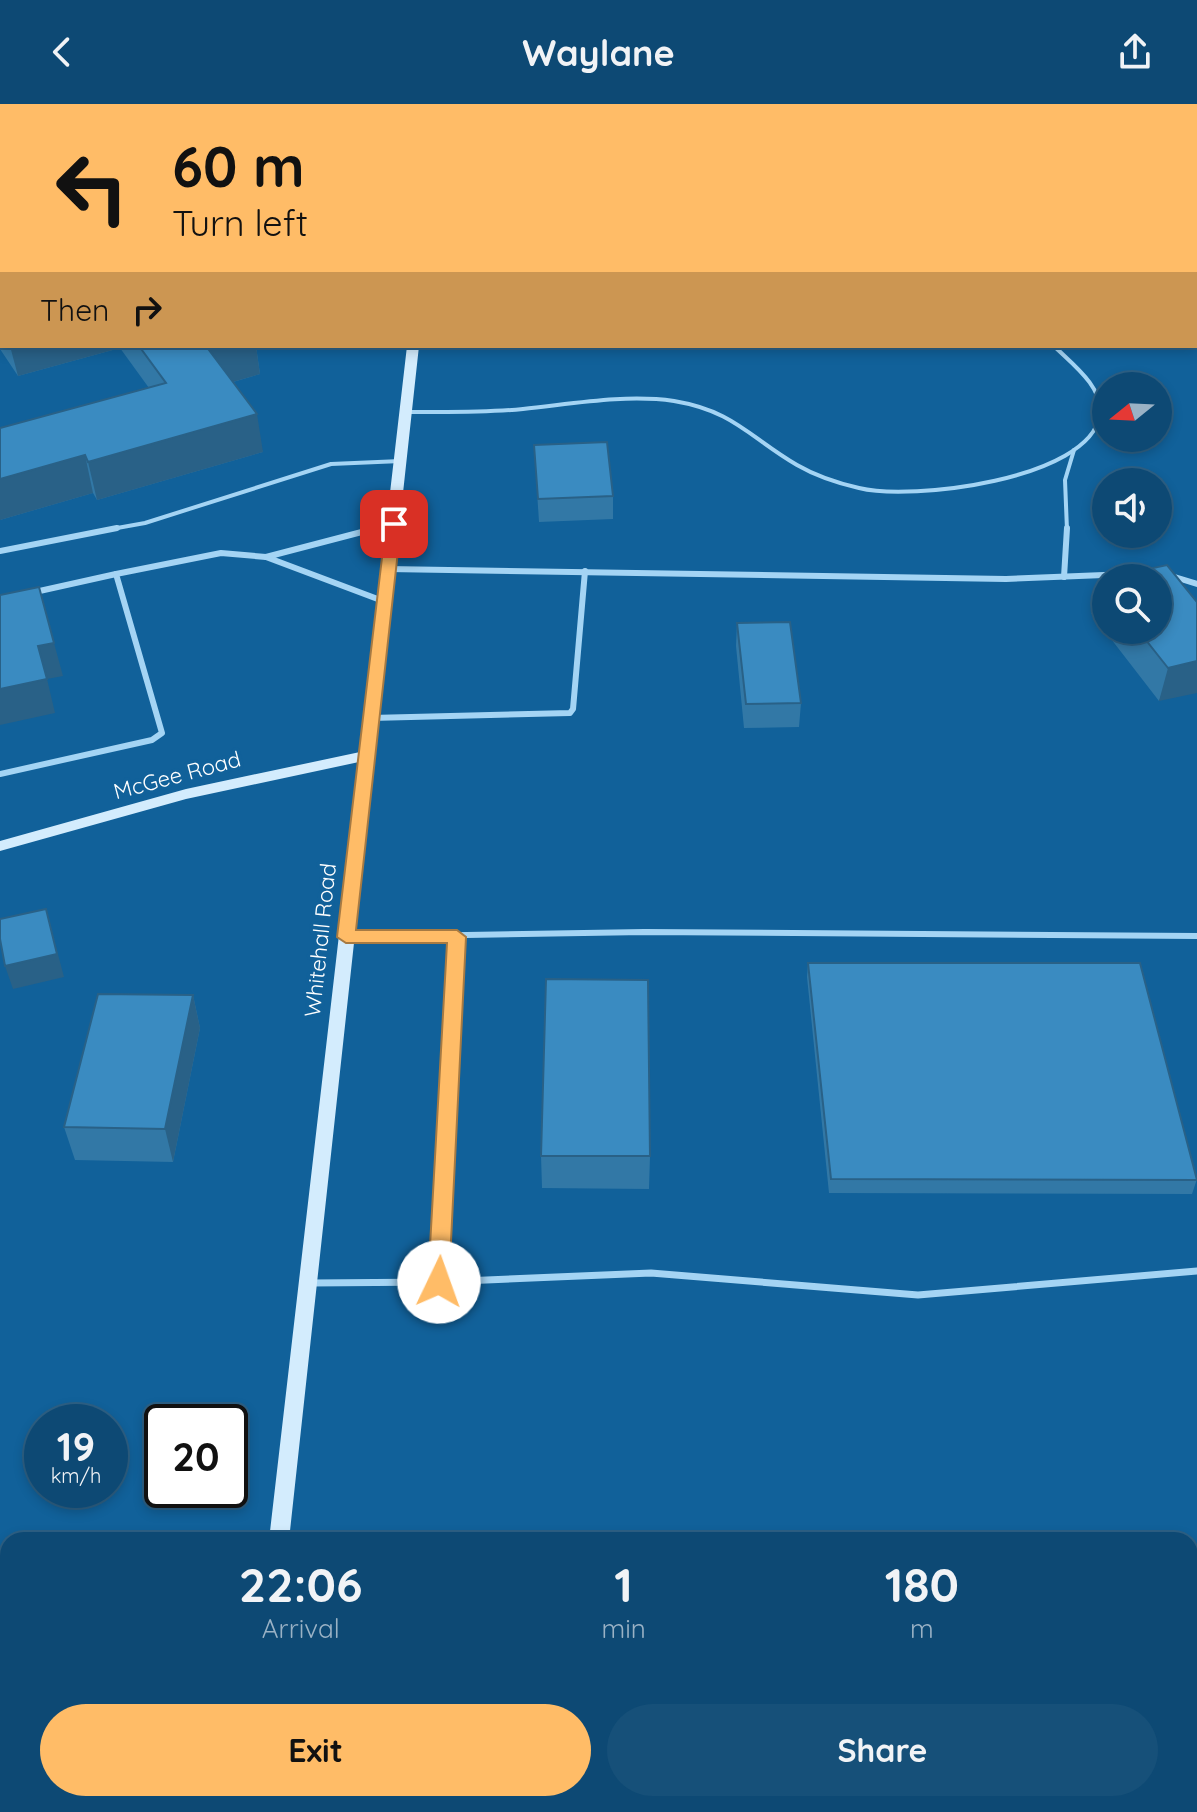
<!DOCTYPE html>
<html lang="en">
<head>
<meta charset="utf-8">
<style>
	:root { --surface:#0d4974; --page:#165079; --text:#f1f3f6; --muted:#9ab2c5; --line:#2d6186; --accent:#ffbc67 }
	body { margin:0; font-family:Quicksand,sans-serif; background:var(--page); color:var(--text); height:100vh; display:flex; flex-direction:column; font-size:30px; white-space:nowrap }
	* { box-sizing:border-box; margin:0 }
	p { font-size:26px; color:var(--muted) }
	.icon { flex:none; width:44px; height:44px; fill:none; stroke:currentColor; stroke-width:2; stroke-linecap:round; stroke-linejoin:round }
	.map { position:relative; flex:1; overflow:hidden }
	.side { position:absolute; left:0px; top:1428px; width:1198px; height:280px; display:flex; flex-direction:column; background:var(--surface); border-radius:24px 24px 0 0; box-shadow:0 4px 12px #0003,0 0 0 2px var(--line) }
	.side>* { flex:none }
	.top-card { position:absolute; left:0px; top:0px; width:1198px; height:244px; box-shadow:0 4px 12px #0003,0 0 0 2px var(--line); background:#ffbc67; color:#111; overflow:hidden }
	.needle { width:52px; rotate:252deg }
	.buttons { position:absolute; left:1092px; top:268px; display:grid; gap:16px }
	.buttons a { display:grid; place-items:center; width:80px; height:80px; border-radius:50%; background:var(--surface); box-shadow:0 4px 12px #0003,0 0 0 2px var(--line); font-size:40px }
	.speed { position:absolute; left:24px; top:1300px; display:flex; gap:16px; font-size:40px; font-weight:700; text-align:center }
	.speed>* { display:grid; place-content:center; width:104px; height:104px; border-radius:50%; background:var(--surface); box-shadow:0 4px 12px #0003,0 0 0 2px var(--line); line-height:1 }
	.speed small { font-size:20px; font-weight:400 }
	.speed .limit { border:4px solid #111; border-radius:12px; background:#fff; color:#111 }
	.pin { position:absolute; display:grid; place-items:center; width:68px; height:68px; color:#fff; margin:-34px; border-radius:16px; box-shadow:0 4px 12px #0006 }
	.me { position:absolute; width:88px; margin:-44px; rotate:3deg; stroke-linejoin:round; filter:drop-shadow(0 0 6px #0008) }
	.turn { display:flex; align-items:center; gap:28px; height:168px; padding:0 40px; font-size:36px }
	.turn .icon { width:104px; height:104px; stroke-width:2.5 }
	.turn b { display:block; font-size:56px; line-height:68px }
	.then { display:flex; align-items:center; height:76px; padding:0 40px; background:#0003; gap:16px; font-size:30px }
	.eta { display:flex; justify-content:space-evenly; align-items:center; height:136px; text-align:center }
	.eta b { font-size:48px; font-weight:700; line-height:56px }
	.primary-button { display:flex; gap:16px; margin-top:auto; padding:16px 40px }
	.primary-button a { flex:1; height:92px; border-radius:48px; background:var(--accent); color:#111; font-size:32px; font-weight:700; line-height:92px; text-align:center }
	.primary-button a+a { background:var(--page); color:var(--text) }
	header { display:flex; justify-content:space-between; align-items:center; height:104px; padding:0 40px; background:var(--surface); font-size:36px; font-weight:700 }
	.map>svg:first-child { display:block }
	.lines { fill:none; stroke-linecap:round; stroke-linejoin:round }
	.lane-far2 { stroke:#a4d4f4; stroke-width:4 }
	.lane-far1 { stroke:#a4d4f4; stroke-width:6 }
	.lane { stroke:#a4d4f4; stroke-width:7 }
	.secondary { fill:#d3ecfd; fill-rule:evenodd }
	.wall { fill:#3278a6 }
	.shaded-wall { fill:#296187 }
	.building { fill:#3a8bc1; stroke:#296187; stroke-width:2 }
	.route { fill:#ffbc67; stroke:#a67a43; stroke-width:2 }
	.labels { text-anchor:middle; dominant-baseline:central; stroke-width:7; stroke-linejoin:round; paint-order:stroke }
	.street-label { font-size:22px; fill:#fff; stroke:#11619a }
</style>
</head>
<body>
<header><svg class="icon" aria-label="back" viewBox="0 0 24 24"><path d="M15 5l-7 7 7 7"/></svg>Waylane<svg class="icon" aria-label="share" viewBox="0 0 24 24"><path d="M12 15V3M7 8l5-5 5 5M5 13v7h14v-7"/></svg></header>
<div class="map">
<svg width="1197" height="1708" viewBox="0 0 1197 1708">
	<rect width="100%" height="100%" fill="#11619a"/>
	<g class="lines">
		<g class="lane-far2">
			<polyline points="1142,0 1145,2"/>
			<polyline points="864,2 878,0"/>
			<polyline points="0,54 2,57"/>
			<path d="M407 308C446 308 484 309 523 305 572 300 624 290 674 297 734 307 749 333 797 361 816 372 837 379 859 384 911 397 1089 376 1100 311 1104 283 1071 259 1054 242"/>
			<polyline points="106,426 145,419 331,360 401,357"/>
			<polyline points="369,426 394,420"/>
			<polyline points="1067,426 1065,376 1074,346"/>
		</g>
		<g class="lane-far1">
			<polyline points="377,424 266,453 383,497"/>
			<polyline points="0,447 117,424"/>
			<polyline points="388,465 1006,475 1129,470"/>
			<polyline points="1168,471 1197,480"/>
			<polyline points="1064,473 1067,424"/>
			<polyline points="35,488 116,470"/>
			<polyline points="371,614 570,609 573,605 585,467"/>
			<polyline points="0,670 152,636 162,629 116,470 221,449 266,453"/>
			<polyline points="349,833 644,828 1197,832"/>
			<polyline points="449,982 457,833"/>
		</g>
		<g class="lane">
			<polyline points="439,1178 449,980"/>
			<polyline points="311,1179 439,1178 651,1169 918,1191 1197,1167"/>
		</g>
		<g class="secondary">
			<polygon points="326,0 337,0 338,2 327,2"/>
			<polygon points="407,242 419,242 289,1436 269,1436 359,658 186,695 0,747 0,737 186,685 360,648"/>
			<polygon points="239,1700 261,1700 260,1708 238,1708"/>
		</g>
	</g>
	<g class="wall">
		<polygon points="1185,0 1197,0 1197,10 1196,2 1188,2"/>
		<polygon points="2,169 2,242 256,242 260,270 233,278 263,348 97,396 93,389 0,416 149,284 120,244 18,272 0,245 0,170"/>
		<polygon points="534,341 613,392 613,415 539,418"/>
		<polygon points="1106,474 1106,526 1158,526 1197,498 1159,597 1091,509 1099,476"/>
		<polygon points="737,519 801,599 799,623 744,624 736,542"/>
		<polygon points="808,859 1197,1075 1192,1090 829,1089 807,873"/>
		<polygon points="193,891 200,924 173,1058 75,1056 64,1023"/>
		<polygon points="541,1052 650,1052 649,1085 542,1084"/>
	</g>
	<g class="shaded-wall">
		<polygon points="0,0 65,0 66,2 2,2 2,24 0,15"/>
		<polygon points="10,242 120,242 120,244 18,272"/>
		<polygon points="222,242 256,242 260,270 215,283 209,246"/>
		<polygon points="257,310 263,348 97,396 88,358"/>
		<polygon points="85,351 93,389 0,416 0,375"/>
		<polygon points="54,539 63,572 47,575 55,609 0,621 0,585 38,542"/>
		<polygon points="1197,557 1197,589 1159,597 1168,564"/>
		<polygon points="46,805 64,873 13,885 5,862"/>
		<polygon points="193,891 200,924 173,1058 165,1025"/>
		<polygon points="8,1700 31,1700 30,1708 7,1708"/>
	</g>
	<g class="building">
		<polygon points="2,169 2,225 0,221 0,170"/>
		<polygon points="139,242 222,242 209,246 257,310 88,358 85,351 0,375 0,324 166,279"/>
		<polygon points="607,338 613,392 538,395 534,341"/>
		<polygon points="1167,461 1197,498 1197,557 1168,564 1138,526 1158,526 1158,474 1106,474"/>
		<polygon points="1106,474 1106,484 1099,476"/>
		<polygon points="39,483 54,539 38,542 47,575 0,585 0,491"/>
		<polygon points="790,518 801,599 746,600 737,519"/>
		<polygon points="46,805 57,850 5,862 0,835 0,815"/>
		<polygon points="808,859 1140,859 1197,1076 831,1075"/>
		<polygon points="546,875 648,876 650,1052 541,1052"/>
		<polygon points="98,890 193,891 165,1025 64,1023"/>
		<polygon points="0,1648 8,1648 8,1699 7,1708 0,1708"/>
		<polygon points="671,1700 776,1700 777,1708 671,1708"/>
	</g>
	<polygon class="route" points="394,416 401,420 356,826 457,826 466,833 449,1178 446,1184 439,1186 431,1184 428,1178 447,839 346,839 337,833 386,420"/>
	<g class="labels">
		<g class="street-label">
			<text transform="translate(177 671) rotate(-15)">McGee Road</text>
			<text transform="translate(320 836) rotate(-84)">Whitehall Road</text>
		</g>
	</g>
</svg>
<div class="buttons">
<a><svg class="needle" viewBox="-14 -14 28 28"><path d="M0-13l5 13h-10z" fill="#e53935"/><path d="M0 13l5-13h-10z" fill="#9ab2c5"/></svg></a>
<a><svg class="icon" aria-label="sound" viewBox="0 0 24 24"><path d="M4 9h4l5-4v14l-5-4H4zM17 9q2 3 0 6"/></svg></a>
<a><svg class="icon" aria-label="search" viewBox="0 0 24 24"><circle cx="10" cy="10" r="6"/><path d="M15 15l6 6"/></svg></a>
</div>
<div class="speed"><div>19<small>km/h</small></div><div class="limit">20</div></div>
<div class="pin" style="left:394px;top:420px;background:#d93025"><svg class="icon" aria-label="arrive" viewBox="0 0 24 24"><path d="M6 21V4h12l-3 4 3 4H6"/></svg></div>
<svg class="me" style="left:439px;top:1178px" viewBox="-20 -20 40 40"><circle r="19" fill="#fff"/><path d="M0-13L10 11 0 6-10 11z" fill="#ffbc67"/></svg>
<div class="top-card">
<div class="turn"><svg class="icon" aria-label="left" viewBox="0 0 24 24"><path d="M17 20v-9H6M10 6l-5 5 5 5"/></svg><div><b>60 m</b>Turn left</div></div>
<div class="then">Then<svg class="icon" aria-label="right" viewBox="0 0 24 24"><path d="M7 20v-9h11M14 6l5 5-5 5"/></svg></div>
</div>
<section class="side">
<div class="eta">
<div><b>22:06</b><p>Arrival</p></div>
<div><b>1</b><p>min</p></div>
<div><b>180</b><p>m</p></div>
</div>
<div class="primary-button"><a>Exit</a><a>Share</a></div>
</section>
</div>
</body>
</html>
